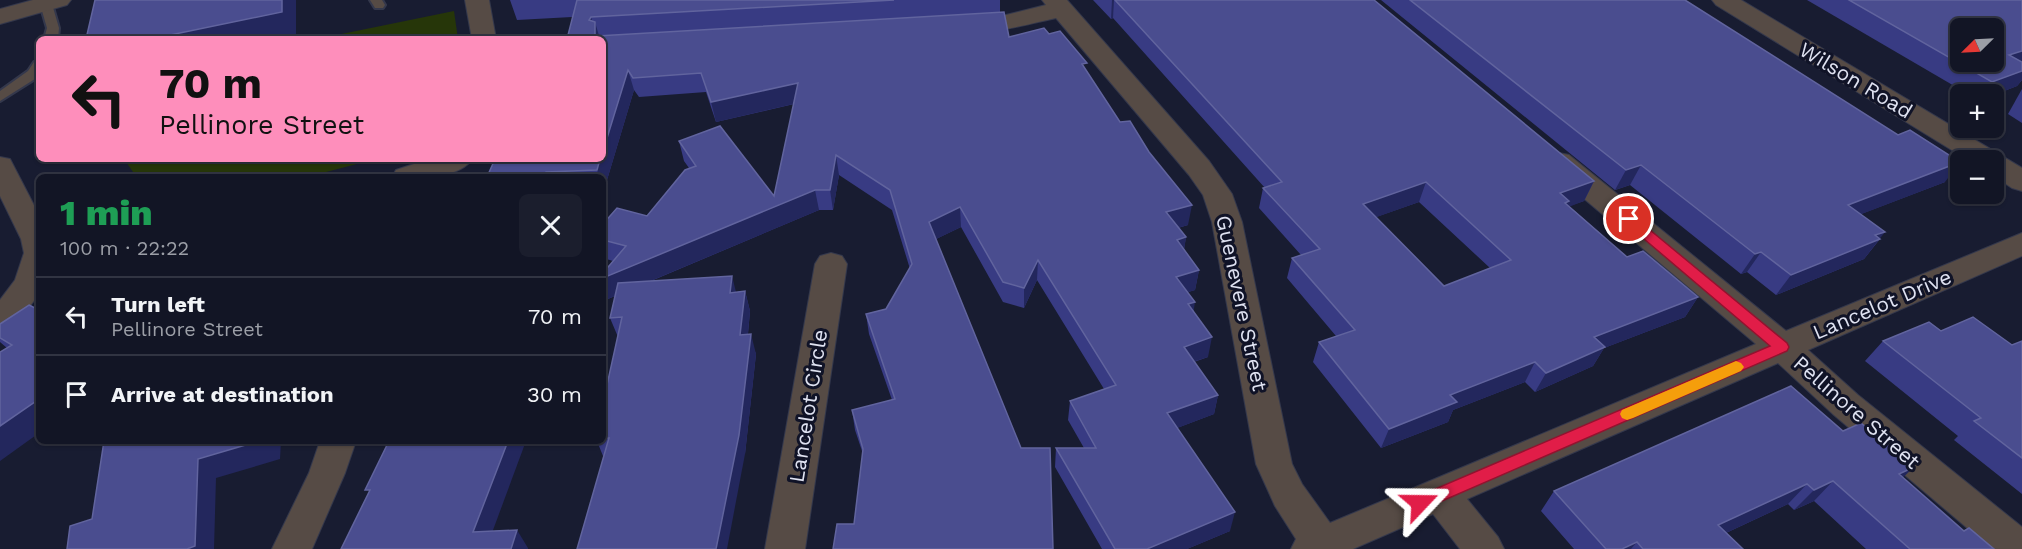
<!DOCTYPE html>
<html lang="en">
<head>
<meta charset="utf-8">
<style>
	:root { --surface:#121525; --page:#1b1e2d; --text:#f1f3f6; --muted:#9c9fa7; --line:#313442 }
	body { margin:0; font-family:"Work Sans",sans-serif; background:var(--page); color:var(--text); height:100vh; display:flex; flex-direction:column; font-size:22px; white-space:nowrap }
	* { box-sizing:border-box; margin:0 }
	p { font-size:20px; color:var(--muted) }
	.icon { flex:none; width:33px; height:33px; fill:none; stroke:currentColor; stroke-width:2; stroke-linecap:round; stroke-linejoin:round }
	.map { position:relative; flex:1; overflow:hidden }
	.sheet { position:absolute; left:36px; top:174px; width:570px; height:270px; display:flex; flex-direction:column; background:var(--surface); border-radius:9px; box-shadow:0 2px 4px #0004,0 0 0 2px var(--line) }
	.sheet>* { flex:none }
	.banner { position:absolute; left:36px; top:36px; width:570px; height:126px; border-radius:9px; box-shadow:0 2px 4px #0004,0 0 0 2px var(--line); background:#fe8ebb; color:#111; overflow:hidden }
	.needle { width:39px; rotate:246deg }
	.tools { position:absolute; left:1950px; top:18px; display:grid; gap:12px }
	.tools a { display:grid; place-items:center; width:54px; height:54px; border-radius:9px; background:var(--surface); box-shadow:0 2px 4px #0004,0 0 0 2px var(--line); font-size:30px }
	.pin { position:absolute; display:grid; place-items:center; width:51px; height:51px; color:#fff; margin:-26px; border:3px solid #fff; border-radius:50%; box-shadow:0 2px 6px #0007 }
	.me { position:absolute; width:66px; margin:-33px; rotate:67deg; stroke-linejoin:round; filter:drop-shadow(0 0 4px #0008) }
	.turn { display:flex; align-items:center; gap:21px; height:126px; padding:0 24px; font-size:27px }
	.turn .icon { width:78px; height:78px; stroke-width:2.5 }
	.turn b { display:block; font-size:42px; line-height:51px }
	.round { display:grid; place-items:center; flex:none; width:63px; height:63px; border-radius:9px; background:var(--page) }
	.headline { display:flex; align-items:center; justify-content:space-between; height:102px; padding:0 24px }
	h1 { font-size:36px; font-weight:800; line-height:45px; color:#1e9e55 }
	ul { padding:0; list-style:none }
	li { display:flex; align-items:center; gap:18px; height:78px; padding:0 24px; border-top:2px solid var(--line) }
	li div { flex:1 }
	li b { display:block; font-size:22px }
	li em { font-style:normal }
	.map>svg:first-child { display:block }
	.green { fill:#263609 }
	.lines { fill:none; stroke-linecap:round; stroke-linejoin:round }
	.service-casing { stroke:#34384c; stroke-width:4 }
	.minor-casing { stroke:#34384c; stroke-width:2 }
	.service { fill:#564b45; fill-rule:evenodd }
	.minor { fill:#564b45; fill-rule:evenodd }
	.wall { fill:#383b83; fill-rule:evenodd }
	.shaded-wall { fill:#23275d }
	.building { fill:#4a4d8f; stroke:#61649e; stroke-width:1.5; fill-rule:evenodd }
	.route { fill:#e11d48; stroke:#92132f; stroke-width:1.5 }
	.slow { fill:#f59e0b }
	.labels { text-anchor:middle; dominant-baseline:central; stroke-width:6; stroke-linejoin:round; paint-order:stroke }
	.street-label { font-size:21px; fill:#dfe2f1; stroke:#101327 }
</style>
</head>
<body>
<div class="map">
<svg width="2022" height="549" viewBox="0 0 2022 549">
	<rect width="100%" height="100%" fill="#181c31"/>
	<g class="green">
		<polygon points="454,11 458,39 317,39"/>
		<polygon points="124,159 376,159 307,177 116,177 133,172"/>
	</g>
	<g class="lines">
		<g class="service-casing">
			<g id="service">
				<polygon points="46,0 52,4 59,28 58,39 44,39 47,28 40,4"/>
				<polygon points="370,0 382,0 385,5 383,8 375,8"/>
				<polygon points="39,61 38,77 0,101 0,91 28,71 34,62"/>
			</g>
		</g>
		<g class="minor-casing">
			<g id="minor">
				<polygon points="33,0 71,0 67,5 0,24 0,9"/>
				<polygon points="465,0 489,0 496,39 472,39"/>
				<path d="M1042 0H1067L1209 161 1232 194 1242 222 1292 464 1302 484 1330 523 1756 344 1549 169 1545 162 1549 155 1559 153 1569 155 1786 331 2022 233V256L1808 350 1858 395 2022 527V549H1992L1834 415 1778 363 1467 499 1498 537 1504 549H1460L1433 514 1353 549H1291L1296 539 1275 506 1256 464 1212 222 1203 195 1189 175 1056 18C1024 25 986 37 953 29L950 24 953 19 1006 15 1046 5Z"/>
				<polygon points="1712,0 1741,0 2022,168 2022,191 2012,188 1994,176 1994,160 1968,160 1716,5"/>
				<polygon points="0,157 10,159 39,215 39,294 12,330 0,333 0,300 15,280 24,253 21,239 0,196"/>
				<path d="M429 159H472C459 180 414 177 392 177L396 170Z"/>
				<polygon points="831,253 842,256 847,264 805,549 765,549 815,264 820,256"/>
				<polygon points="320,441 356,441 345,473 312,549 272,549 309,473"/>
			</g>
		</g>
		<use href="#service" class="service"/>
		<use href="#minor" class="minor"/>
	</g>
	<g class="wall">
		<polygon points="510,0 1000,0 1000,12 1009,37 1049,34 1086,70 1188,225 1178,228 1186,237 1184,249 1199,270 1195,290 1188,292 1208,357 1194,362 1218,395 1214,414 1177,428 1230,531 1187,549 1102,549 1055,467 1056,448 1084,448 1068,420 1070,401 1104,389 1037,280 1024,308 1003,302 961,227 936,239 1021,448 854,524 863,454 855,430 852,410 892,400 869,334 866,314 886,309 910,269 892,210 839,175 833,210 819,210 651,281 736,292 745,291 750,311 748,334 756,354 745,454 603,456 597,441 603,441 603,403 618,337 610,318 615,296 603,301 613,261 603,258 603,224 647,216 689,168 684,161 679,141 774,196 794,104 716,122 706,92 639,97 634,90 604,190 603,190 603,177 487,177 603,159 572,17 517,20"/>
		<path d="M1093 0H1374L1594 181 1584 201 1569 206 1627 257 1698 297 1685 317 1604 348 1593 366 1535 392 1525 382 1453 410 1448 422 1381 448 1313 362 1319 342 1336 336 1287 278 1292 258 1301 255 1259 208 1263 188H1265L1113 18 1111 19ZM1419 202 1490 268 1444 286 1376 217Z"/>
		<polygon points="1381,0 1685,0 1945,182 1861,214 1880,239 1864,259 1776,295 1747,272 1741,274 1630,185 1615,190"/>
		<polygon points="1807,0 2022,0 2022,80 2017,86 1994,95 1968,94"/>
		<polygon points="2022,89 2022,123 2008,114"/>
		<polygon points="29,305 0,461 7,348 0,342 0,324"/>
		<polygon points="1883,341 2012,345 2022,341 2022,494 1954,440 1958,436 1865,361"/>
		<polygon points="1843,431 1903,478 1964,531 1994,549 1866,549 1814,501 1794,510 1788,504 1726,533 1743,549 1574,549 1541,511 1554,491"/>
	</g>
	<g class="shaded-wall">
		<polygon points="282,0 296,0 296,37 288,39 151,39"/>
		<polygon points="1112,0 1114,0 1113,18 1111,19"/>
		<polygon points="591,17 595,30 595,22 600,39 596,38 589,20"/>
		<polygon points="2022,51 2022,64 2009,55"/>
		<polygon points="628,70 634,90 604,190 603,188 603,177 599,177 597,170 600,159 603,159 603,151"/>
		<polygon points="2022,71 2022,80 2017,86 1994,95 1982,94 1992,82"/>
		<polygon points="798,83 802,102 716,122 711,102"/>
		<polygon points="836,155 839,175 833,210 830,190"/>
		<polygon points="1960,162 1945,182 1833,225 1848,205"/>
		<polygon points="1641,165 1630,185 1615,190 1626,170"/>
		<polygon points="1594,181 1584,201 1566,208 1560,193"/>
		<polygon points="1426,182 1419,202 1357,224 1363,204"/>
		<polygon points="815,190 819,210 603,301 603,278"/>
		<polygon points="1192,205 1188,225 1163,232 1166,212"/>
		<polygon points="960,207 961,227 930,242 929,222"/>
		<polygon points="1885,232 1864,259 1776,295 1791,275 1875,235"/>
		<polygon points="1186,237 1183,257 1177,240"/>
		<polygon points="1761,252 1747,272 1741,274 1755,254"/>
		<polygon points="1038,260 1037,280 1024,308 1024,288"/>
		<polygon points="1199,270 1195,290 1173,297 1176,277"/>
		<polygon points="732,276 737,296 730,293"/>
		<polygon points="745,291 750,311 746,354 740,335"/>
		<polygon points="1698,297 1685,317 1604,348 1593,366 1535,392 1546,373 1594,337"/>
		<polygon points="1195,302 1192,322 1188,304"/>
		<polygon points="751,334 756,354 745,454 727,549 716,549"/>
		<polygon points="1212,337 1208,357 1180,366 1184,347"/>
		<polygon points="1535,362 1525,382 1453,410 1448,422 1381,448 1389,429 1450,395"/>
		<polygon points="1218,395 1214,414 1164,433 1167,413"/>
		<polygon points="39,399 39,433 0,461 0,426"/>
		<polygon points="259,441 281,441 280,459 216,478 214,549 187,549 198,459"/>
		<polygon points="508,441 526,441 486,549 473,532"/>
		<polygon points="1914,467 1892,488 1899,474"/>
		<polygon points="1833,481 1814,501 1794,510 1814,490"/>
		<polygon points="1807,484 1788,504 1700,545 1718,525"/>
		<polygon points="1235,512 1230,531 1187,549 1147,549"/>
		<polygon points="517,530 528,548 528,549 511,549"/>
		<polygon points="1637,542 1631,549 1622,549"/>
	</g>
	<g class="building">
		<polygon points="95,0 282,0 282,12 151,39 86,39"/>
		<polygon points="577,0 894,0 591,17 589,20 595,22 595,34 597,36 1004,12 1009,37 1044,28 1049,34 1060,31 1087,63 1082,64 1120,122 1130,121 1149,152 1192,205 1166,212 1186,237 1177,240 1199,270 1176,277 1195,302 1188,304 1212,337 1184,347 1218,395 1167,413 1235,512 1147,549 1115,549 1056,448 1096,448 1070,401 1116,385 1038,260 1024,288 1003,282 960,207 929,222 1021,448 1050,448 1053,549 833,549 837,524 854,524 863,449 852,410 895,399 866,314 886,309 912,264 890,190 836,155 830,190 815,190 603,278 603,273 626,246 603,240 603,224 617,208 647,216 685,170 696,166 679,141 720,126 774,196 798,83 711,102 701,73 633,78 628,70 603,151 603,39 567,39"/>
		<path d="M1115 0H1374L1594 181 1560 193 1569 201 1565 203 1627 257 1643 251 1698 297 1594 337 1605 347 1546 373 1535 362 1450 395 1457 402 1389 429 1319 342 1355 330 1292 258 1320 249 1263 188 1282 182ZM1426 182 1511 260 1444 286 1363 204Z"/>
		<polygon points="1410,0 1685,0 1898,135 1910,130 1960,162 1848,205 1885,232 1875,235 1880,239 1791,275 1761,252 1755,254 1641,165 1626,170"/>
		<path d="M1849 0H2022V51L2009 55 2022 62V71L1992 82ZM1960 28H1994V62H1960Z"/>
		<polygon points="495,159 600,159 597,170 546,172 543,177 487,177"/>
		<polygon points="732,276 730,293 745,291 740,335 751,334 739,435 716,549 577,549 609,438 603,438 603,403 622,317 610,318 618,283"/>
		<polygon points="29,305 39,310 39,399 0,426 0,352 12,345 0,338 0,324"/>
		<polygon points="1973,317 2012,345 2022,341 2022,458 1974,421 1981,418 1883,341 1929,322 1941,331"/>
		<polygon points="1791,386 1843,431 1861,423 1914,467 1899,474 1964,531 1969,528 1994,549 1910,549 1833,481 1814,490 1807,484 1718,525 1743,549 1643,549 1637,542 1622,549 1606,549 1554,491"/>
		<polygon points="104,441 259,441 198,459 195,546 187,549 67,549 70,526 92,519"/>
		<polygon points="389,441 508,441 473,532 517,530 511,549 341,549 370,490 365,490"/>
	</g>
	<polygon class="route" points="1629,215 1633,216 1787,343 1789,347 1787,351 1426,508 1420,510 1414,508 1412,503 1414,498 1770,346 1624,222 1622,219 1624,216"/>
	<polygon class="slow" points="1736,361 1741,363 1744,367 1741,371 1633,418 1627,420 1622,418 1620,414 1622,410"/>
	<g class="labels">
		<g class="street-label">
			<text transform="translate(1856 80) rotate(31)">Wilson Road</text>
			<text transform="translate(1242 303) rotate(78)">Guenevere Street</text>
			<text transform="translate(1882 304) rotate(-23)">Lancelot Drive</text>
			<text transform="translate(808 406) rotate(-81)">Lancelot Circle</text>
			<text transform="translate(1857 412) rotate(41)">Pellinore Street</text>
		</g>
	</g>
</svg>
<div class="tools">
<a><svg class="needle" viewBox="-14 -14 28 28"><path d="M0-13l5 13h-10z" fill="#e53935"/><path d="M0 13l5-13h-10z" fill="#9c9fa7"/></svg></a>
<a>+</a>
<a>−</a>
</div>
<div class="pin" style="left:1629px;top:219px;background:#d93025"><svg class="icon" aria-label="arrive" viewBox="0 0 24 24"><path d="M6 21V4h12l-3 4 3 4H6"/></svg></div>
<svg class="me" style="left:1420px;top:503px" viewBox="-20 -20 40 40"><path d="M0-17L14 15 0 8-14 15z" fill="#e11d48" stroke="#fff" stroke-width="4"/></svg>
<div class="banner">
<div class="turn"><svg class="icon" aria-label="left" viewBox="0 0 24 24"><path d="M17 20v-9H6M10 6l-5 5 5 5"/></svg><div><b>70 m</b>Pellinore Street</div></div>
</div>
<section class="sheet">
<div class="headline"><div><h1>1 min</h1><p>100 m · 22:22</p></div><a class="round"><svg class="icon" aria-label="close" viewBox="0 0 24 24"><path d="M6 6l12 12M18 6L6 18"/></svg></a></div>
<ul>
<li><svg class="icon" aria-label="left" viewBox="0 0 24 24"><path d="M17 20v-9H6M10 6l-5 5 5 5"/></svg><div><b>Turn left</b><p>Pellinore Street</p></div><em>70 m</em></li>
<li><svg class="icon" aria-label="arrive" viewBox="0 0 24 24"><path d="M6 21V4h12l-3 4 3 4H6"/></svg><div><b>Arrive at destination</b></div><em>30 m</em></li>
</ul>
</section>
</div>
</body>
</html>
